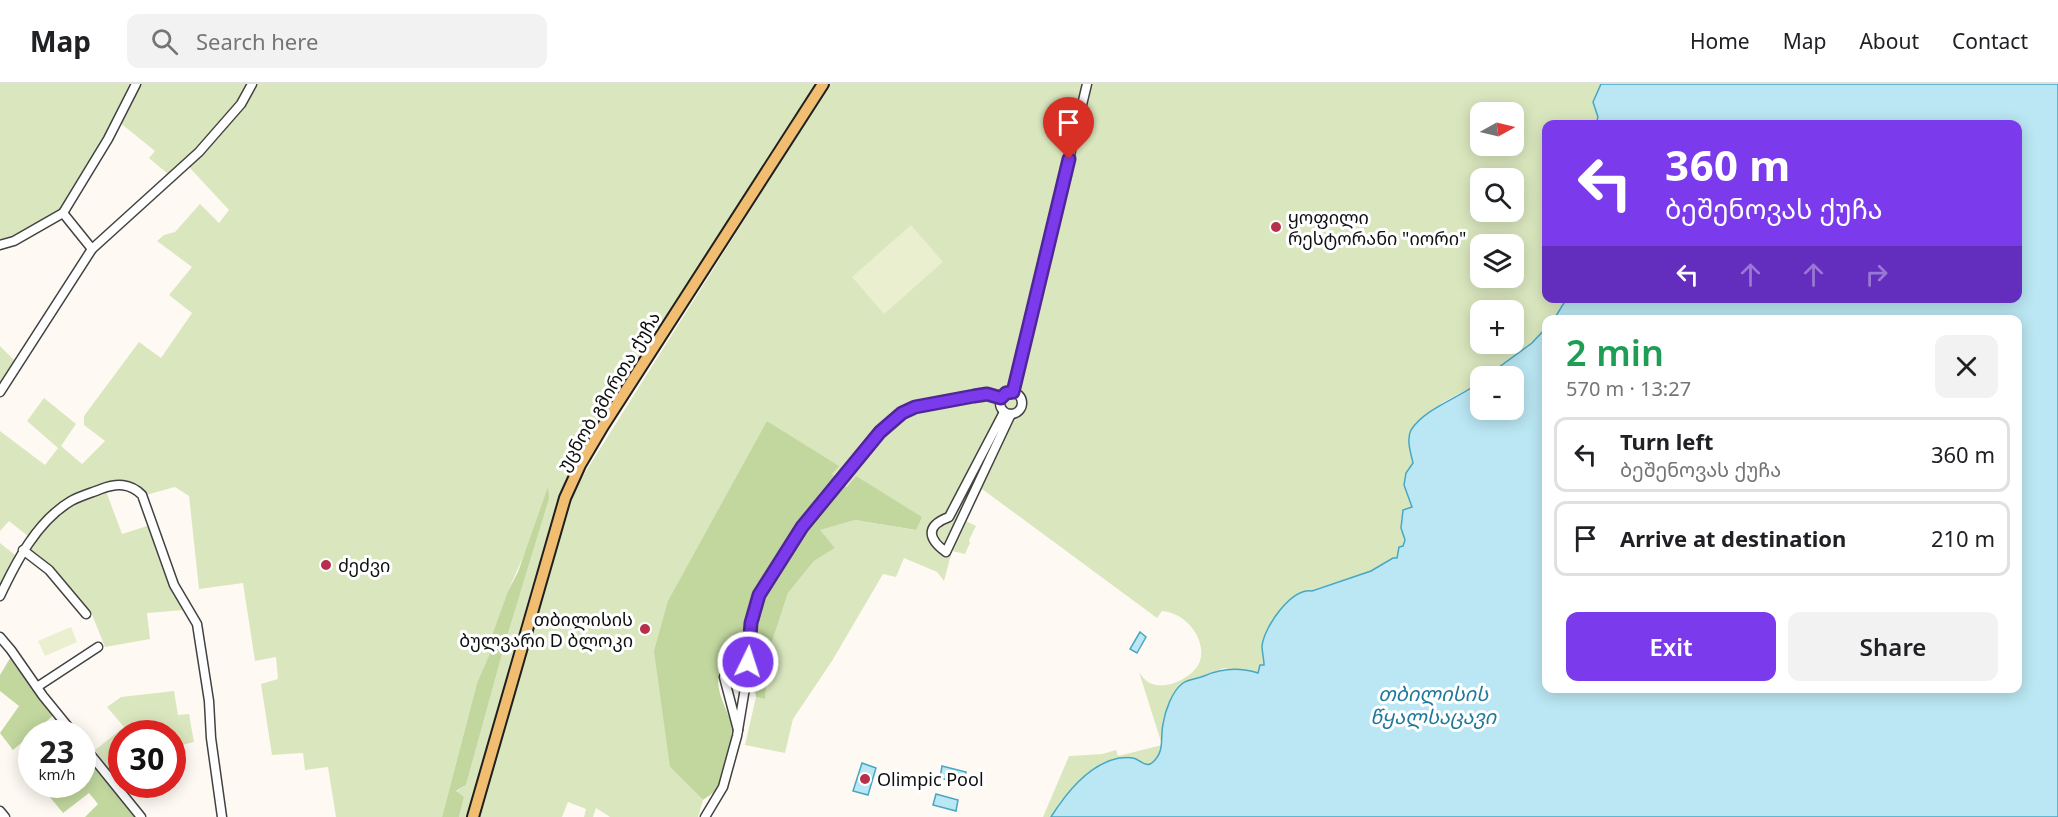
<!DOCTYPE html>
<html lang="en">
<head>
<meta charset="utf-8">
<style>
	:root { --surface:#fff; --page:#f2f2f2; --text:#202124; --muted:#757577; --line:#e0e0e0; --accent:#7c3aed }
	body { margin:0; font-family:Georgia,"Noto Sans Georgian",serif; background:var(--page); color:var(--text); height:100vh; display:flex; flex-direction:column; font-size:22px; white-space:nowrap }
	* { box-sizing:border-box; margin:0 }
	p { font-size:20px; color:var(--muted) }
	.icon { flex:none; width:33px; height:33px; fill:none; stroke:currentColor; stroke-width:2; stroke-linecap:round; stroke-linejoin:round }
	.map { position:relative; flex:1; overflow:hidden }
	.details { position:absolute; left:1542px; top:231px; width:480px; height:378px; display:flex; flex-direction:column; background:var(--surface); border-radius:12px; box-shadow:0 3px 15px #0003 }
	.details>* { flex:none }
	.top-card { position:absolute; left:1542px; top:36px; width:480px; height:183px; border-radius:12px; box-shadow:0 3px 15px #0003; background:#7c3aed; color:#fff; overflow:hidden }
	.needle { width:39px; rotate:82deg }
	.controls { position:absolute; left:1470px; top:18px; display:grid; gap:12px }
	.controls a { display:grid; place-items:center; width:54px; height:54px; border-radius:12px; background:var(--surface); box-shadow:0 3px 15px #0003; font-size:30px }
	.speed { position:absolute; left:18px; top:636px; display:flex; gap:12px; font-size:30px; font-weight:700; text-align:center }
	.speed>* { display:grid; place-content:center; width:78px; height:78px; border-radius:50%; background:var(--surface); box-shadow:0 3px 15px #0003; line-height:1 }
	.speed small { font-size:15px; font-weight:400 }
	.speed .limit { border:9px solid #d22; background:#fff; color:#111 }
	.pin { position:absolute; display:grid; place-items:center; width:51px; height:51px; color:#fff; margin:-62px -26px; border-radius:50% 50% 50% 0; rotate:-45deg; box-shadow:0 0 6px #0007 }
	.pin .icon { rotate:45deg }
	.me { position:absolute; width:66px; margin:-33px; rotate:4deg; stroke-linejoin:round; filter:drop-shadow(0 0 4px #0008) }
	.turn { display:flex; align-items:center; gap:21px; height:126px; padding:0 24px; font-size:27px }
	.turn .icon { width:78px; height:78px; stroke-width:2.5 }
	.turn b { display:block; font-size:42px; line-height:51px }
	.lanes { display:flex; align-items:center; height:57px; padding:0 24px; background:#0003; justify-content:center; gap:30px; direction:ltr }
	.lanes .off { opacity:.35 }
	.round { display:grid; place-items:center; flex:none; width:63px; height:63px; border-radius:12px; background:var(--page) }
	.overview { display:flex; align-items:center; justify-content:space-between; height:102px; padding:0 24px }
	h1 { font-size:36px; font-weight:600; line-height:45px; color:#1e9e55 }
	.button { display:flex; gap:12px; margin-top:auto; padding:12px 24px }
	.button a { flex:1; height:69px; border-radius:12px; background:var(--accent); color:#fff; font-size:24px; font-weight:600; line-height:69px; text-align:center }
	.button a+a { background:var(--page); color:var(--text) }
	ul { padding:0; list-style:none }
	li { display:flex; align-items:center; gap:18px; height:75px; margin:0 12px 9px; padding:0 12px; border:3px solid var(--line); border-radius:12px }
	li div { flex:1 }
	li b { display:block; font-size:22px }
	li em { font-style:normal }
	header { display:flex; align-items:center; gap:36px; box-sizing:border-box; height:84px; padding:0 30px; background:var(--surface); border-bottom:2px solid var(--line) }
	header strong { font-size:28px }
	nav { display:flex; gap:33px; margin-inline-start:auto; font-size:21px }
	.search { width:420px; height:54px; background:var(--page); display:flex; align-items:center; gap:15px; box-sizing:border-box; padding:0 21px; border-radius:12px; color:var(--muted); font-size:22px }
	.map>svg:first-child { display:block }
	.green { fill:#dae7be; fill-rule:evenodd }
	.forest { fill:#c1d79e }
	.pitch { fill:#e9efcf }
	.water { fill:#bae7f3; stroke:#46a7c5; stroke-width:1.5 }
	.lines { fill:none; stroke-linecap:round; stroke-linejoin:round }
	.minor-casing { stroke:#424242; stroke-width:11 }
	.major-casing { stroke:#202020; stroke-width:14 }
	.minor { stroke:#fff; stroke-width:8 }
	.major { stroke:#f0bd71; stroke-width:10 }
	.route-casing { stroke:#51269a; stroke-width:15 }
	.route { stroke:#7c3aed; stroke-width:10 }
	.poi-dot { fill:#b82f4c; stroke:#fff; stroke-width:2 }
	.labels { text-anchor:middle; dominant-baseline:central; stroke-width:6; stroke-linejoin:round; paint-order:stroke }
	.poi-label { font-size:18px; fill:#0f0f0f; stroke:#fff; text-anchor:start }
	.street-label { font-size:18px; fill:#0f0f0f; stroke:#fff }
	.water-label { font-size:20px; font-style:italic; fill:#1f799b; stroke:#fff }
</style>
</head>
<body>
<header>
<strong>Map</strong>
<div class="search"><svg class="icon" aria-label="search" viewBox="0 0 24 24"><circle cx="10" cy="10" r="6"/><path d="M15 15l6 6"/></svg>Search here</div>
<nav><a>Home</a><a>Map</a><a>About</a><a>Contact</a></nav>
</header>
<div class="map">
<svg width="2058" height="733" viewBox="0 0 2058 733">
	<rect width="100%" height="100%" fill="#fefaf3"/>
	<g class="green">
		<path d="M0 0H248C228 34 197 65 168 90L149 74 155 67 114 34 102 60 61 127 12 153 0 157Z"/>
		<path d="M257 0H816L696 191 574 376 559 414 528 517 468 733H459L464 713 456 708 466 701 506 556 549 415 508 507 492 551 490 569 477 599 442 733H336L328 683 305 686 303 669 272 671 261 600 278 595 276 573 255 577 243 499 199 505 189 412 175 403 146 411 137 400 127 397H118L80 409 29 453 9 437 0 447V347L45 381 58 364 27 337 44 314 76 340 61 362 82 380 105 357 84 341V332L139 258 161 274 192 229 169 211 192 183 157 157 164 151 175 148 200 120 219 139 229 126 189 83C216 59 238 31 257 0Z"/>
		<path d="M830 0H1601V2L1596 23 1598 33 1596 40H1546V214L1567 215 1554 235 1546 236V244L1532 259 1487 292H1480V298L1478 300 1443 318 1411 347V372L1413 379 1404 401 1412 423 1403 426C1403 430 1401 433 1401 437 1400 448 1410 458 1398 466L1397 474 1371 487 1315 505 1286 519 1267 545 1262 563 1264 581 1258 590 1224 584 1182 600 1174 610 1163 641 1162 663 1159 673 1157 672 1152 680 1080 697 1061 716 1051 733H1043L1069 672 1102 670 1116 666 1118 672 1162 661 1139 588C1141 591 1145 596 1148 598 1164 608 1194 594 1200 577 1207 554 1184 528 1162 527L1157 534 982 405 966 437 976 442 969 456 970 459 965 470 952 467 944 497 937 488 904 474 896 493 883 490 832 577 793 635 785 669 745 661 756 613 765 615 770 564 788 509 814 477 835 464 819 446 855 436 915 446 907 424 855 393 848 403 832 390 838 382 767 337 670 683 703 716 698 733H610L596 724 593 733H584L586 725 568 718 562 733H478L574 406ZM1480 28H1514V62H1480ZM1480 94H1514V128H1480ZM1480 160H1514V194H1480ZM1480 226H1514V260H1480Z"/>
		<polygon points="0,262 16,278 0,304"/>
		<polygon points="106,407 122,450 150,441 184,526 147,529 150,555 105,563 91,528 53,484 28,464 59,430 70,421"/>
		<polygon points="0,459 15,471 0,504"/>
		<polygon points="174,607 178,631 189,630 194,658 173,663 172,650 122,650 121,698 117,699 95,666 124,643 107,623 121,613"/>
	</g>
	<g class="forest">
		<path d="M767 337 839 382 832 390 847 403 856 392 922 433 916 446 855 436 820 446 835 464 814 477 788 509 770 564 765 615 756 613 752 586C744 582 735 577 726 583 706 597 731 628 732 645 732 654 722 695 717 704 714 709 707 713 703 716L670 683 654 567 668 517Z"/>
		<polygon points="548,403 549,415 506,556 466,701 456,707 464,713 459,733 442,733 477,599 490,569 492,551 508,507 518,488"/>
		<polygon points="12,571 55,630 13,666 0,649 19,622 0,607 0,591"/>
		<polygon points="85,668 139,733 85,733 98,720 89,709 63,729 45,707 52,701 82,700 83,670"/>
	</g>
	<g class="pitch">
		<polygon points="911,141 943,178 884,230 852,193"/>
		<polygon points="71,543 77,558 45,572 38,557"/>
	</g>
	<g class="water">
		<path d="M1601 0H2058V733H1051C1066 709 1089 680 1119 674 1123 674 1129 673 1133 674 1140 675 1146 685 1153 678 1165 667 1160 655 1163 640 1165 627 1172 607 1183 599 1189 595 1197 595 1204 592 1222 584 1239 583 1258 589L1260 581H1264C1264 575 1262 568 1262 562 1264 543 1291 504 1312 507L1371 487 1393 474H1397L1399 463 1403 462 1405 456 1401 444 1403 426 1412 423 1404 401 1406 389 1413 379C1411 370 1406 355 1411 346 1425 324 1461 313 1480 298V326H1514V292H1487L1532 259 1546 244V604H2018V236L1554 235 1567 214H2018V40H1596L1598 33 1593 18Z"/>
		<polygon points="1140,548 1146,553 1137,569 1130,565"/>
		<polygon points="862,679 876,684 868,711 853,707"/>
		<polygon points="942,682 966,688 963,700 940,694"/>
		<polygon points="936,710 958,716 956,727 933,721"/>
	</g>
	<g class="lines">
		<g class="minor-casing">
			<g id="minor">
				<polyline points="63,129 92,165"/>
				<polyline points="0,161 14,157 63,129 108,55 136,0"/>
				<polyline points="0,308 92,165 199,68 241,20 252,0"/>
				<polyline points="1013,308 1087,0"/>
				<circle cx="1011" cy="319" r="11"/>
				<path d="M1004 328 949 433C925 442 928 455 946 468L1011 330"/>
				<polyline points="23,466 49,486 86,530"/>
				<path d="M0 512C16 478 37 437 71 417 80 412 91 409 101 405 117 399 130 399 142 411L174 501 197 540 209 617 211 654 222 733"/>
				<polyline points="0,553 11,566 43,612 74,650"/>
				<polyline points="37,603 98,563"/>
				<path d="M738 646 724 593 726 588C735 585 740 587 747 592"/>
				<polyline points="82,660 141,733"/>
				<polyline points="0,727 5,733"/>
				<polyline points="705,733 723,703 737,652 747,592 751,539 759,511 802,443 880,348 902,329 915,323 940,317 974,312 988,310 1001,314"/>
			</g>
		</g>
		<g class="major-casing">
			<polyline id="major" points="473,733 565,414 580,381 603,342 823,0"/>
		</g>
		<use href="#minor" class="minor"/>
		<use href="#major" class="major"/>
	</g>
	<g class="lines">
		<g class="route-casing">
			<polyline id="route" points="748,578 751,539 759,511 802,443 880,348 902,329 915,323 974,312 987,310 1001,314 1006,309 1013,308 1069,75"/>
		</g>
		<use href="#route" class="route"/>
	</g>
	<g class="poi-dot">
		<circle cx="1276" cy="143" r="6"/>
		<circle cx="326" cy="481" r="6"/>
		<circle cx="645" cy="545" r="6"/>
		<circle cx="865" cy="695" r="6"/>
	</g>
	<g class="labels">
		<g class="poi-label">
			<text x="1288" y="133">ყოფილი<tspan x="1288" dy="21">რესტორანი "იორი"</tspan></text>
			<text x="338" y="481">ძეძვი</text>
			<text x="633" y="535" text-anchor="end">თბილისის<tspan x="633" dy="21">ბულვარი D ბლოკი</tspan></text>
			<text x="877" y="695">Olimpic Pool</text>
		</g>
		<g class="street-label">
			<text transform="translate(608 307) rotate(-59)">უცნობ გმირთა ქუჩა</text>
		</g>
		<g class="water-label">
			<text x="1433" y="609">თბილისის<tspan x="1433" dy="23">წყალსაცავი</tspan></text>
		</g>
	</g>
</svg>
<div class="controls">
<a><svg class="needle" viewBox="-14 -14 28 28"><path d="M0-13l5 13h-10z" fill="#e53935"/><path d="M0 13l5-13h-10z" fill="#757577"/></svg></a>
<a><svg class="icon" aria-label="search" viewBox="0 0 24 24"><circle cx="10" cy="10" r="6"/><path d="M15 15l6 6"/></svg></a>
<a><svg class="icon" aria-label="layers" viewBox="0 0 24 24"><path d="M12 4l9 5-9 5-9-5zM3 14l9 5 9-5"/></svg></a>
<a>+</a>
<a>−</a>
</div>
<div class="speed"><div>23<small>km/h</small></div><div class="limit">30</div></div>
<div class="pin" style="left:1069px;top:75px;background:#d93025"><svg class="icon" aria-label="arrive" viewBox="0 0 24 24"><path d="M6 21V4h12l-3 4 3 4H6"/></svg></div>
<svg class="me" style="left:748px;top:578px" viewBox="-20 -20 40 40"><circle r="17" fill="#7c3aed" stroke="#fff" stroke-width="3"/><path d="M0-11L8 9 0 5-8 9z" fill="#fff"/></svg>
<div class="top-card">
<div class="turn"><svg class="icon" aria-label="left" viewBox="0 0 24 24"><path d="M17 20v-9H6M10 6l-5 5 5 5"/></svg><div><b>360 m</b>ბეშენოვას ქუჩა</div></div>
<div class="lanes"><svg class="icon" aria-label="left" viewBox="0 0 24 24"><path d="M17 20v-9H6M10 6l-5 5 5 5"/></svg><svg class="icon off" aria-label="ahead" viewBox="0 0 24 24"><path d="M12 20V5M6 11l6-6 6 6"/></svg><svg class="icon off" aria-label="ahead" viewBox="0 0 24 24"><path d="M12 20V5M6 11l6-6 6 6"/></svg><svg class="icon off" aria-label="right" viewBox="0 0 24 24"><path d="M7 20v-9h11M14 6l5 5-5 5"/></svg></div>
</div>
<section class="details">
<div class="overview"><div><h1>2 min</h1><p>570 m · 13:27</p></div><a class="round"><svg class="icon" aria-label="close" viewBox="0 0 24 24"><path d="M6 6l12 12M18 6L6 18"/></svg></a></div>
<ul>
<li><svg class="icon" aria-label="left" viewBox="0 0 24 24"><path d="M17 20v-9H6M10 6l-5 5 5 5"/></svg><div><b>Turn left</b><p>ბეშენოვას ქუჩა</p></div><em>360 m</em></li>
<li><svg class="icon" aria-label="arrive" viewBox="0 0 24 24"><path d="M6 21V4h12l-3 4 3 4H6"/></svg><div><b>Arrive at destination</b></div><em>210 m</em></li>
</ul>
<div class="button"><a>Exit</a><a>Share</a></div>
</section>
</div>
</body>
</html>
